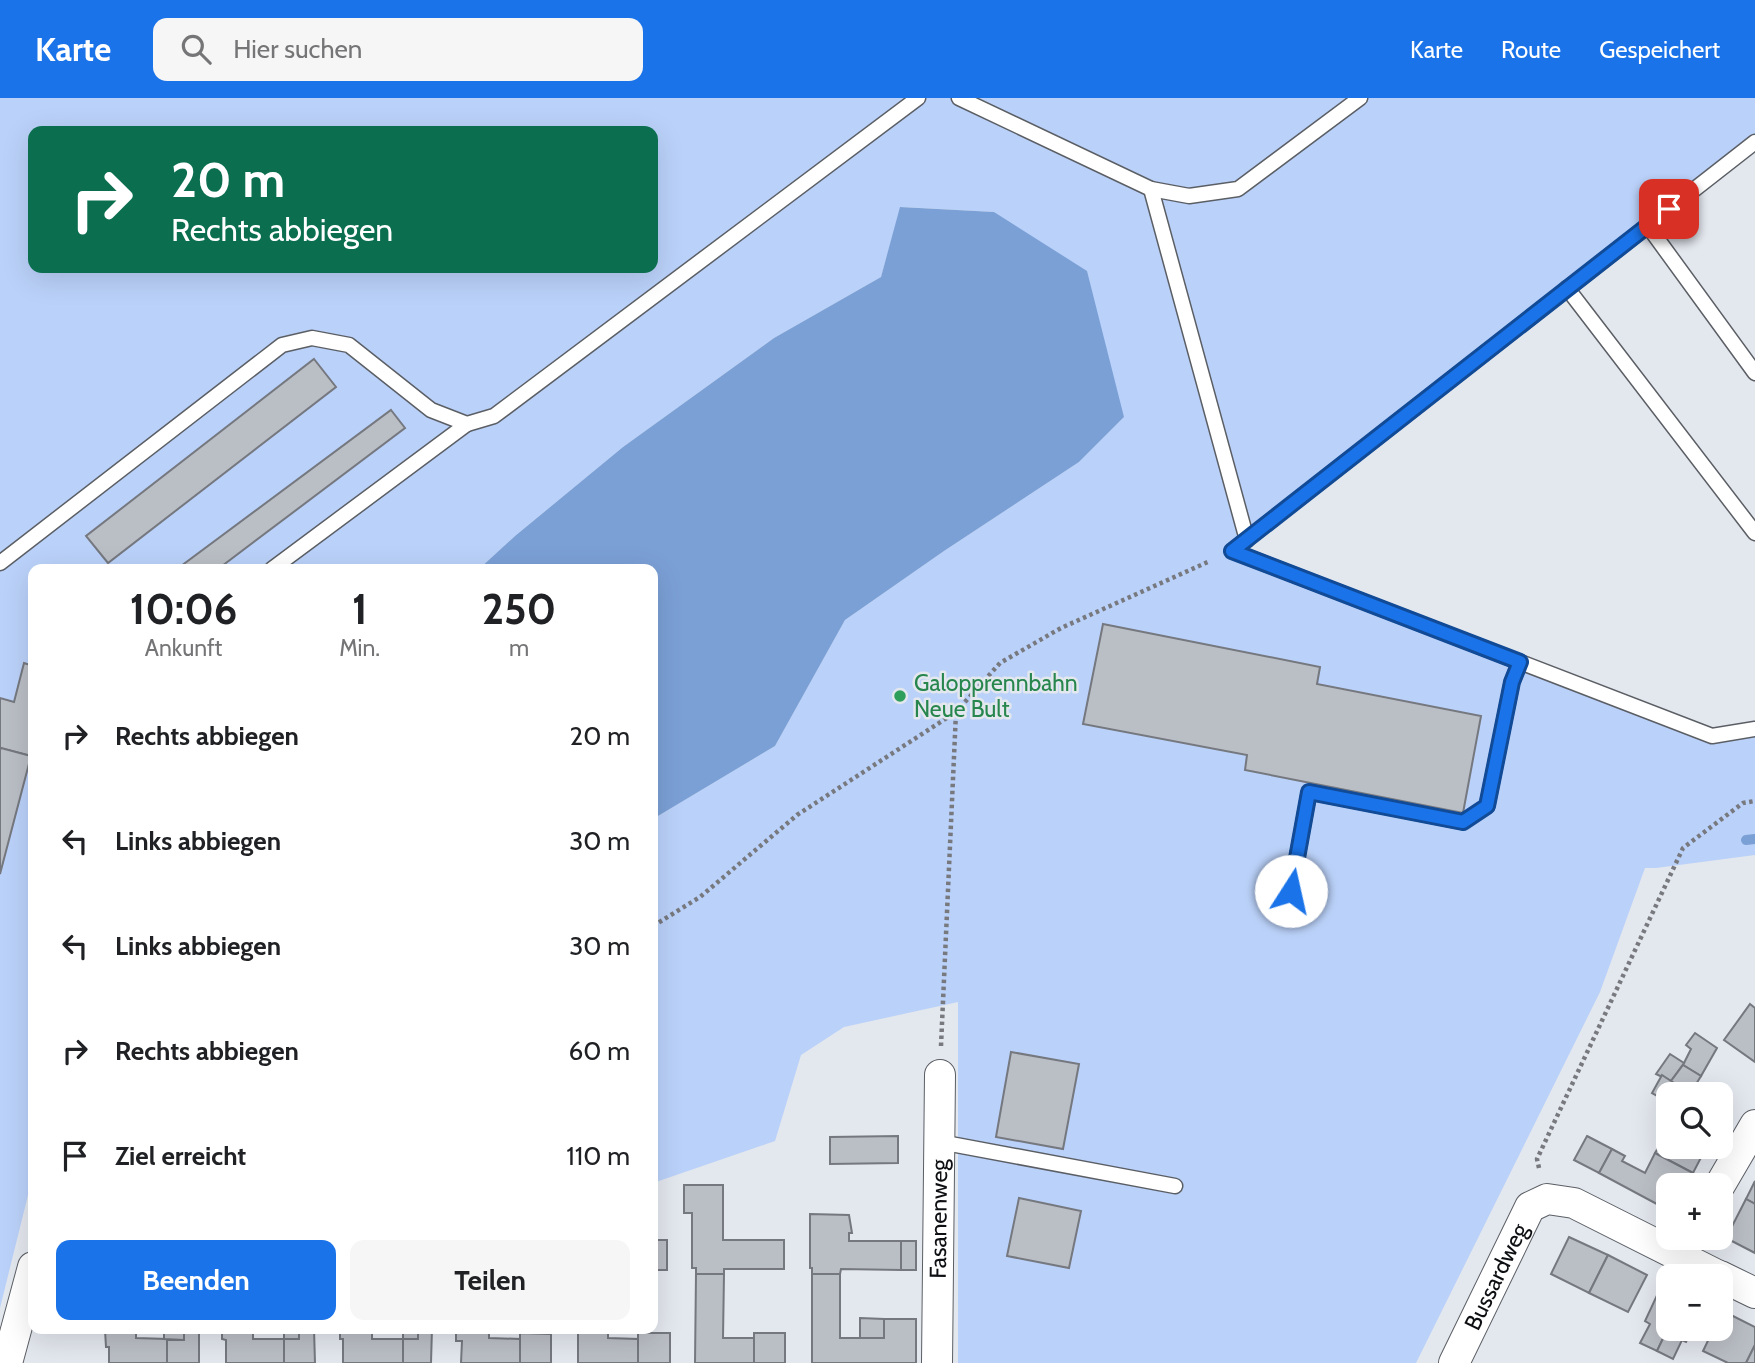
<!DOCTYPE html>
<html lang="de">
<head>
<meta charset="utf-8">
<style>
	:root { --surface:#fff; --page:#f6f6f6; --text:#202124; --muted:#757577; --accent:#1a73e8 }
	body { margin:0; font-family:Cabin,sans-serif; background:var(--page); color:var(--text); height:100vh; display:flex; flex-direction:column; font-size:26px; white-space:nowrap }
	* { box-sizing:border-box; margin:0 }
	p { font-size:23px; color:var(--muted) }
	.icon { flex:none; width:38px; height:38px; fill:none; stroke:currentColor; stroke-width:2; stroke-linecap:round; stroke-linejoin:round }
	.map { position:relative; flex:1; overflow:hidden }
	.details { position:absolute; left:28px; top:466px; width:630px; height:770px; display:flex; flex-direction:column; background:var(--surface); border-radius:14px; box-shadow:0 7px 28px #0002 }
	.details>* { flex:none }
	.guide { position:absolute; left:28px; top:28px; width:630px; height:147px; border-radius:14px; box-shadow:0 7px 28px #0002; background:#0b6e4f; color:#fff; overflow:hidden }
	.buttons { position:absolute; left:1656px; top:984px; display:grid; gap:14px }
	.buttons a { display:grid; place-items:center; width:77px; height:77px; border-radius:14px; background:var(--surface); box-shadow:0 7px 28px #0002; font-size:35px }
	.pin { position:absolute; display:grid; place-items:center; width:60px; height:60px; color:#fff; margin:-30px; border-radius:14px; box-shadow:0 4px 10px #0006 }
	.me { position:absolute; width:77px; margin:-38px; rotate:10deg; stroke-linejoin:round; filter:drop-shadow(0 0 5px #0008) }
	.turn { display:flex; align-items:center; gap:24px; height:147px; padding:0 28px; font-size:32px }
	.turn .icon { width:91px; height:91px; stroke-width:2.5 }
	.turn b { display:block; font-size:49px; line-height:60px }
	.eta { display:flex; justify-content:space-evenly; align-items:center; height:119px; text-align:center }
	.eta b { font-size:42px; font-weight:800; line-height:49px }
	.cta { display:flex; gap:14px; margin-top:auto; padding:14px 28px }
	.cta a { flex:1; height:80px; border-radius:14px; background:var(--accent); color:#fff; font-size:28px; font-weight:800; line-height:80px; text-align:center }
	.cta a+a { background:var(--page); color:var(--text) }
	ul { padding:0; list-style:none }
	li { display:flex; align-items:center; gap:21px; height:105px; padding:0 28px }
	li div { flex:1 }
	li b { display:block; font-size:26px }
	li em { font-style:normal }
	header { display:flex; align-items:center; gap:42px; box-sizing:border-box; height:98px; padding:0 35px; background:var(--accent); color:#fff }
	header strong { font-size:33px }
	nav { display:flex; gap:38px; margin-inline-start:auto; font-size:24px }
	.search { width:490px; height:63px; background:var(--page); display:flex; align-items:center; gap:18px; box-sizing:border-box; padding:0 24px; border-radius:14px; color:var(--muted); font-size:26px }
	.map>svg:first-child { display:block }
	.green { fill:#bad1f9; fill-rule:evenodd }
	.water { fill:#7ba0d6 }
	.lines { fill:none; stroke-linecap:round; stroke-linejoin:round }
	.stream { stroke:#7ba0d6; stroke-width:10 }
	.building { fill:#babec5; stroke:#75787f; stroke-width:2 }
	.service-casing { stroke:#5b5f65; stroke-width:17 }
	.minor-casing { stroke:#5b5f65; stroke-width:32 }
	.path { stroke:#77797e; stroke-width:4.5; stroke-dasharray:3.5 3.5; stroke-linecap:butt }
	.service { stroke:#fff; stroke-width:14 }
	.minor { stroke:#fff; stroke-width:30 }
	.route-casing { stroke:#114b97; stroke-width:18 }
	.route { stroke:#1a73e8; stroke-width:12 }
	.leisure-dot { fill:#2e9e5b; stroke:#e3e7ee; stroke-width:2.5 }
	.labels { text-anchor:middle; dominant-baseline:central; stroke-width:5; stroke-linejoin:round; paint-order:stroke }
	.leisure-label { font-size:23px; fill:#27864d; stroke:#e3e7ee; text-anchor:start }
	.street-label { font-size:23px; fill:#0e0f12; stroke:#e3e7ee }
</style>
</head>
<body>
<header>
<strong>Karte</strong>
<div class="search"><svg class="icon" aria-label="search" viewBox="0 0 24 24"><circle cx="10" cy="10" r="6"/><path d="M15 15l6 6"/></svg>Hier suchen</div>
<nav><a>Karte</a><a>Route</a><a>Gespeichert</a></nav>
</header>
<div class="map">
<svg width="1755" height="1265" viewBox="0 0 1755 1265">
	<rect width="100%" height="100%" fill="#e3e7ee"/>
	<path class="green" d="M0 0H1755V44L1232 453 1712 638 1755 631V757L1656 770H1645L1600 894 1416 1265H958V904L844 929 801 957 775 1043 653 1085V721L775 648 845 522 944 453 1079 364 1124 319 994 114 901 109 881 179 774 240 623 349 515 438 479 471H33V1084L31 1085 0 1210ZM33 33H653V170H33Z"/>
	<polygon class="water" points="900,109 994,114 1087,173 1124,319 1079,364 944,453 845,522 775,648 653,721 653,471 479,471 515,438 623,349 774,240 881,179"/>
	<g class="lines">
		<polyline class="stream" points="1746,742 1755,741"/>
	</g>
	<g class="building">
		<polygon points="314,261 336,289 108,465 86,438"/>
		<polygon points="391,312 405,330 218,471 177,471"/>
		<polygon points="1103,526 1320,569 1317,586 1481,618 1463,715 1245,672 1247,657 1083,626"/>
		<polygon points="24,565 33,568 33,647 31,658 0,650 0,600 14,604"/>
		<polygon points="1,650 31,658 0,776 0,652"/>
		<polygon points="1750,906 1755,910 1755,964 1724,942"/>
		<polygon points="1695,935 1717,950 1701,978 1683,967 1691,951 1686,947"/>
		<polygon points="1011,954 1079,966 1063,1051 996,1039"/>
		<polygon points="1670,956 1684,965 1671,983 1656,976"/>
		<polygon points="1683,967 1701,978 1690,996 1671,983"/>
		<polygon points="1662,977 1671,983 1690,996 1668,996 1668,1004 1652,995"/>
		<polygon points="1668,1032 1668,1048 1707,1048 1693,1075 1655,1055"/>
		<polygon points="898,1038 898,1065 830,1066 830,1039"/>
		<polygon points="1587,1038 1612,1051 1599,1075 1574,1062"/>
		<polygon points="1612,1051 1625,1058 1622,1063 1645,1075 1655,1055 1693,1075 1686,1087 1668,1087 1668,1112 1599,1075"/>
		<polygon points="1755,1083 1755,1106 1746,1101"/>
		<polygon points="684,1087 723,1087 723,1142 784,1142 784,1171 724,1171 724,1176 696,1176 696,1170 692,1170 692,1115 684,1115"/>
		<polygon points="1019,1100 1081,1113 1069,1170 1007,1158"/>
		<polygon points="1746,1101 1755,1106 1755,1155 1726,1140"/>
		<polygon points="810,1116 849,1117 852,1135 849,1135 849,1143 901,1143 901,1172 841,1171 840,1176 812,1176 812,1170 810,1170"/>
		<polygon points="1569,1139 1608,1157 1589,1195 1551,1176"/>
		<rect x="653" y="1142" width="14" height="30"/>
		<rect x="901" y="1143" width="15" height="29"/>
		<polygon points="1608,1157 1647,1177 1628,1214 1589,1195"/>
		<polygon points="696,1176 724,1176 723,1240 754,1240 754,1265 695,1265"/>
		<polygon points="812,1176 840,1176 840,1240 884,1240 884,1221 916,1221 916,1265 812,1265"/>
		<polygon points="1659,1193 1668,1197 1668,1230 1657,1253 1640,1245 1650,1226 1645,1223"/>
		<polygon points="1723,1213 1755,1229 1755,1247 1746,1265 1728,1265 1703,1253 1714,1230 1720,1230 1720,1218"/>
		<polygon points="860,1220 884,1221 884,1240 860,1240"/>
		<polygon points="109,1230 136,1230 136,1240 167,1241 167,1265 109,1265 109,1249 106,1249 105,1232"/>
		<polygon points="164,1230 184,1230 184,1242 164,1241"/>
		<polygon points="184,1230 199,1230 199,1265 167,1265 167,1242 184,1242"/>
		<polygon points="226,1230 253,1230 253,1241 284,1241 284,1265 226,1265 226,1242 222,1241 222,1232"/>
		<rect x="284" y="1230" width="15" height="11"/>
		<polygon points="343,1230 372,1230 372,1241 403,1241 403,1265 343,1265 343,1241 340,1241 340,1232"/>
		<rect x="403" y="1230" width="15" height="11"/>
		<polygon points="418,1230 432,1230 431,1265 403,1265 403,1241 418,1241"/>
		<polygon points="461,1230 489,1230 489,1240 520,1241 520,1265 461,1265 462,1243 456,1243 456,1232"/>
		<polygon points="578,1230 608,1230 608,1240 638,1241 638,1265 578,1265"/>
		<polygon points="1668,1230 1693,1230 1686,1244 1682,1242 1673,1261 1657,1253"/>
		<polygon points="299,1231 314,1231 315,1265 284,1265 284,1241 299,1241"/>
		<polygon points="520,1235 551,1236 551,1265 520,1265"/>
		<rect x="638" y="1235" width="32" height="30"/>
		<rect x="754" y="1235" width="31" height="30"/>
		<polygon points="1755,1247 1755,1265 1746,1265"/>
	</g>
	<g class="lines">
		<g class="service-casing">
			<g id="service">
				<polyline points="959,0 1151,91 1247,442"/>
				<polyline points="1755,44 1232,453 1712,638 1755,631"/>
				<polyline points="1151,91 1189,98 1238,91 1360,0"/>
				<polyline points="1648,128 1755,275"/>
				<polyline points="1567,190 1755,435"/>
				<polyline points="0,465 282,247 312,240 349,247 431,312 467,326 494,318 918,0"/>
				<polyline points="272,471 467,326"/>
				<polyline points="1291,793 1309,694 1463,724 1487,708 1512,584 1520,564"/>
				<polyline points="940,1044 1175,1088"/>
			</g>
		</g>
		<g class="minor-casing">
			<g id="minor">
				<polyline points="1720,1087 1755,1027"/>
				<polyline points="1720,1178 1755,1195"/>
				<polyline points="7,1265 33,1169"/>
				<path id="s1" d="M937 1265 940 977"/>
				<path id="s2" d="M1454 1265 1530 1109 1547 1101 1574 1105 1719 1178"/>
			</g>
		</g>
		<g class="path">
			<polyline points="653,828 700,799 797,717 956,614 1000,565 1061,530 1210,463"/>
			<polyline points="941,948 956,614"/>
			<polyline points="1539,1070 1537,1061 1683,750 1743,705 1755,703"/>
		</g>
		<use href="#service" class="service"/>
		<use href="#minor" class="minor"/>
	</g>
	<g class="lines">
		<g class="route-casing">
			<polyline id="route" points="1291,793 1309,694 1463,724 1487,708 1512,584 1520,564 1232,453 1669,111"/>
		</g>
		<use href="#route" class="route"/>
	</g>
	<circle class="leisure-dot" cx="900" cy="598" r="7"/>
	<g class="labels">
		<g class="leisure-label">
			<text x="914" y="585">Galopprennbahn<tspan x="914" dy="26">Neue Bult</tspan></text>
		</g>
		<g class="street-label">
			<text stroke="none"><textPath href="#s1" startOffset="144">Fasanenweg</textPath></text>
			<text stroke="none"><textPath href="#s2" startOffset="96">Bussardweg</textPath></text>
		</g>
	</g>
</svg>
<div class="buttons">
<a><svg class="icon" aria-label="search" viewBox="0 0 24 24"><circle cx="10" cy="10" r="6"/><path d="M15 15l6 6"/></svg></a>
<a>+</a>
<a>−</a>
</div>
<div class="pin" style="left:1669px;top:111px;background:#d93025"><svg class="icon" aria-label="arrive" viewBox="0 0 24 24"><path d="M6 21V4h12l-3 4 3 4H6"/></svg></div>
<svg class="me" style="left:1291px;top:793px" viewBox="-20 -20 40 40"><circle r="19" fill="#fff"/><path d="M0-13L10 11 0 6-10 11z" fill="#1a73e8"/></svg>
<div class="guide">
<div class="turn"><svg class="icon" aria-label="right" viewBox="0 0 24 24"><path d="M7 20v-9h11M14 6l5 5-5 5"/></svg><div><b>20 m</b>Rechts abbiegen</div></div>
</div>
<section class="details">
<div class="eta">
<div><b>10:06</b><p>Ankunft</p></div>
<div><b>1</b><p>Min.</p></div>
<div><b>250</b><p>m</p></div>
</div>
<ul>
<li><svg class="icon" aria-label="right" viewBox="0 0 24 24"><path d="M7 20v-9h11M14 6l5 5-5 5"/></svg><div><b>Rechts abbiegen</b></div><em>20 m</em></li>
<li><svg class="icon" aria-label="left" viewBox="0 0 24 24"><path d="M17 20v-9H6M10 6l-5 5 5 5"/></svg><div><b>Links abbiegen</b></div><em>30 m</em></li>
<li><svg class="icon" aria-label="left" viewBox="0 0 24 24"><path d="M17 20v-9H6M10 6l-5 5 5 5"/></svg><div><b>Links abbiegen</b></div><em>30 m</em></li>
<li><svg class="icon" aria-label="right" viewBox="0 0 24 24"><path d="M7 20v-9h11M14 6l5 5-5 5"/></svg><div><b>Rechts abbiegen</b></div><em>60 m</em></li>
<li><svg class="icon" aria-label="arrive" viewBox="0 0 24 24"><path d="M6 21V4h12l-3 4 3 4H6"/></svg><div><b>Ziel erreicht</b></div><em>110 m</em></li>
</ul>
<div class="cta"><a>Beenden</a><a>Teilen</a></div>
</section>
</div>
</body>
</html>
